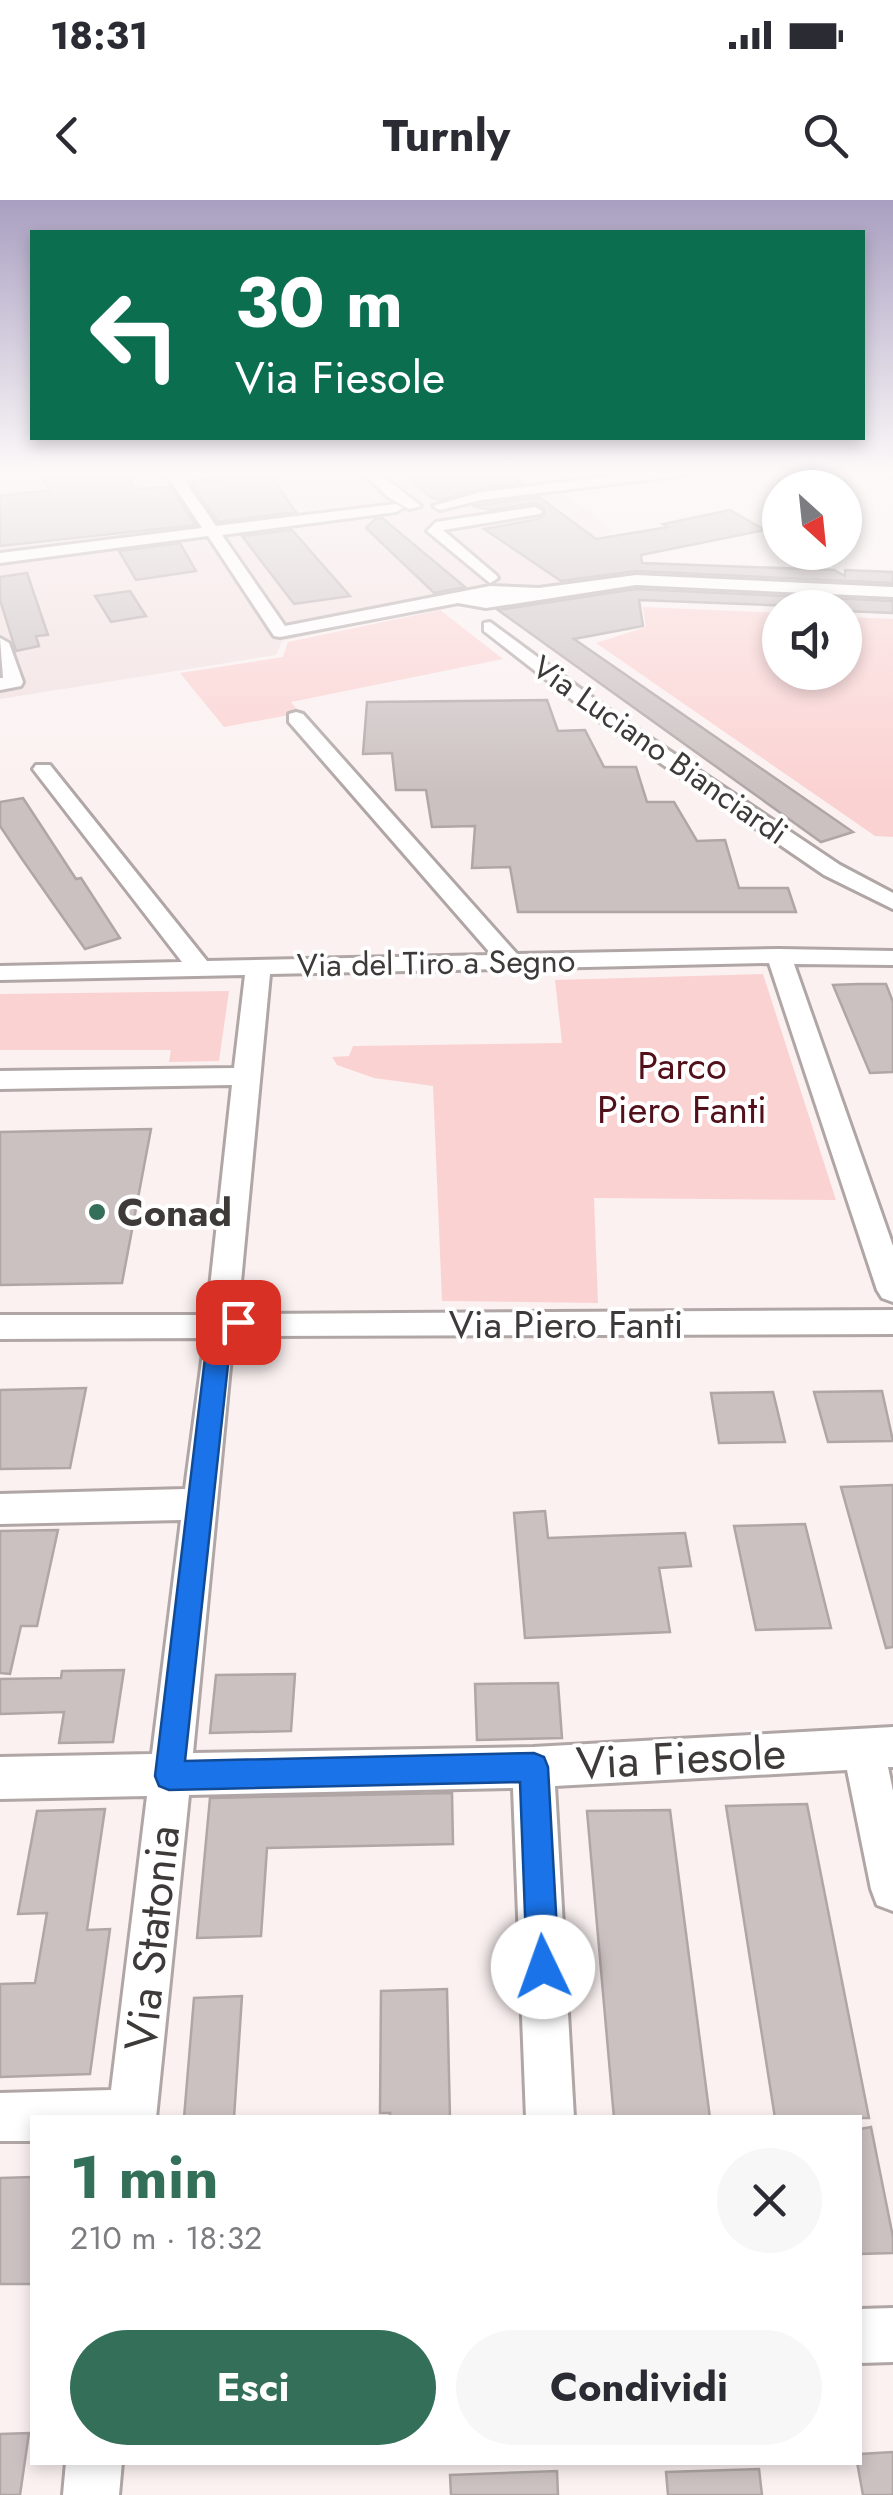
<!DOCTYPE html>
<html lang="it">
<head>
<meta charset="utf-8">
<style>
	:root { --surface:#fff; --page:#f7f7f7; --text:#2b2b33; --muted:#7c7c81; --accent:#336f59 }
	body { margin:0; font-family:Jost,sans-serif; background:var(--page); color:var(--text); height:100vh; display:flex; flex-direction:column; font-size:38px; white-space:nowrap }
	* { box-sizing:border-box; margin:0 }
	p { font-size:32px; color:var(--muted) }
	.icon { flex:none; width:55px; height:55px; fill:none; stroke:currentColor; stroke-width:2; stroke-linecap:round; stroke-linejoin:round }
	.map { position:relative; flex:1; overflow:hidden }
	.panel { position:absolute; left:30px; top:1915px; width:832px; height:350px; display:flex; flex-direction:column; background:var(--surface); border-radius:0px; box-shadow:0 5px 15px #0003 }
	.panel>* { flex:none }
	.hud { position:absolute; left:30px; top:30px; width:835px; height:210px; border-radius:0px; box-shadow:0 5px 15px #0003; background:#0b6e4f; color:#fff; overflow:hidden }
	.needle { width:65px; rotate:153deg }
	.controls { position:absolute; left:762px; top:270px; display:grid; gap:20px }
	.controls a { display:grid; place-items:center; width:100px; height:100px; border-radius:50%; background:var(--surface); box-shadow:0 5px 15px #0003; font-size:50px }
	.pin { position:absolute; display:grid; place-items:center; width:85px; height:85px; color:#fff; margin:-42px; border-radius:20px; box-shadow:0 5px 15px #0006 }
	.me { position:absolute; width:110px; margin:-55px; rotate:357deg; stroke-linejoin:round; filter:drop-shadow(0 0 8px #0008) }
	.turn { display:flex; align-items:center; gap:35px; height:210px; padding:0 40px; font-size:45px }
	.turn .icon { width:130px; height:130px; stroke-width:2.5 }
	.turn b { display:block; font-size:70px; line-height:85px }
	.round { display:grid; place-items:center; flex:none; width:105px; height:105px; border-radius:52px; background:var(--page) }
	.headline { display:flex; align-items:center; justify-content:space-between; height:170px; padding:0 40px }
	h1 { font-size:60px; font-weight:700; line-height:75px; color:var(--accent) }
	.button { display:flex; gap:20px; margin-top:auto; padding:20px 40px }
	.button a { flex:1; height:115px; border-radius:60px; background:var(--accent); color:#fff; font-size:40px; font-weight:700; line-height:115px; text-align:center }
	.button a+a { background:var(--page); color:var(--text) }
	.status { display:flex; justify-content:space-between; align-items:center; height:70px; padding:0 50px; background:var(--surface); direction:ltr }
	.status svg { height:28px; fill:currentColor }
	header { display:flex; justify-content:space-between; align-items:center; height:130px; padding:0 40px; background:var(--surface); font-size:45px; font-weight:700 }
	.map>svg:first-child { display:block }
	.built { fill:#f2e0e0 }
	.green { fill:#fbd2d2 }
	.building { fill:#cbc1c1; stroke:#b0a6a6; stroke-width:2.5 }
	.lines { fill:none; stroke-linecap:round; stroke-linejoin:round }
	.street-casing { stroke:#b0a6a6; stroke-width:6 }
	.street { fill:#fff; fill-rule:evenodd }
	.route { fill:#1a73e8; stroke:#114b97; stroke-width:2.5 }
	.poi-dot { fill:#336f59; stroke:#fff; stroke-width:4 }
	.labels { text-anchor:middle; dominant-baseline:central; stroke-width:8; stroke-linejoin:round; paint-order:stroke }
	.far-street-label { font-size:32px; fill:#3e3a3a; stroke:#fff }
	.park-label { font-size:38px; fill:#52101a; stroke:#fff }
	.poi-label { font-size:38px; font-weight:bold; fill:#3e3a3a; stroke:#fff; text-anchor:start }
	.street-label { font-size:38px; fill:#3e3a3a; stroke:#fff }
	.near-street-label { font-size:45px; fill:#3e3a3a; stroke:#fff }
</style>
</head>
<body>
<div class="status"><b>18:31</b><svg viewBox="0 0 49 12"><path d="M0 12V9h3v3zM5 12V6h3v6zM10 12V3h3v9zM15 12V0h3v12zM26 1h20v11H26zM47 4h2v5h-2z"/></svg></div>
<header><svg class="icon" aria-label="back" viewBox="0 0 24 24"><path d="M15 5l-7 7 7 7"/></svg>Turnly<svg class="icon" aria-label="search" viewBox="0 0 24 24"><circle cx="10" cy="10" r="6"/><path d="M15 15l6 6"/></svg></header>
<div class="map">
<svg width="893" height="2295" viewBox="0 0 893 2295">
	<rect width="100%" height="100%" fill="#fbf1f1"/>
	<polygon class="built" points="0,271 536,271 614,331 600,337 641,365 282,441 276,455 0,499"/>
	<g class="green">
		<polygon points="643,407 780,413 780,472 845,472 845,417 893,419 893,637 875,636 596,443 646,427"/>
		<polygon points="440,410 503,459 291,502 300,513 224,527 180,473 283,457 288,442"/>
		<polygon points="763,774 836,1000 594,998 598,1103 442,1101 433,886 374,878 337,865 332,857 349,856 353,846 562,843 555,780"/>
		<polygon points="229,791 219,861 169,862 171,850 0,850 0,794"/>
	</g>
	<g class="building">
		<polygon points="124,271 135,289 170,287 196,325 0,346 0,296 49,290 43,278"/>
		<polygon points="403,271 504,271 521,283 481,288 441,300 431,298"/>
		<polygon points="269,274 296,312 218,322 192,284"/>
		<polygon points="539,297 596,339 668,327 663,324 730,310 765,330 641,355 642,363 834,370 845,376 845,370 893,372 893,383 636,371 561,381 484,329 539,319 545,313 544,308 534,303 492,310 472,306"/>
		<polygon points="382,318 465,387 434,393 366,328 375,319"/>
		<polygon points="292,330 307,347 350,396 294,404 242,336"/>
		<polygon points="180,343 196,371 136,380 119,351"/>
		<polygon points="27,373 48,435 36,436 39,446 16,451 0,400 0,377"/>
		<polygon points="636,389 893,401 893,413 845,411 845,408 639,400 643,426 574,439 853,632 821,642 498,410"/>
		<polygon points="130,391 146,416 111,422 95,396"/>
		<polygon points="547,500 558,531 585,530 604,567 636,567 647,602 674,602 697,641 725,640 739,688 788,688 796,712 518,712 510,667 472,668 475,626 432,627 426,590 396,590 392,553 363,554 367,502"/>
		<polygon points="23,598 76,679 81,678 120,738 85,749 22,659 0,626 0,602"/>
		<polygon points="859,784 886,784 893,802 893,872 870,873 833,785"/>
		<polygon points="151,929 122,1083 0,1085 0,932"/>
		<polygon points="86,1188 70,1268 0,1269 0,1190"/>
		<polygon points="882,1191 893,1241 828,1242 814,1192"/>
		<polygon points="773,1192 785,1242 719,1243 711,1193"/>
		<polygon points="893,1285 893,1447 886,1448 841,1287"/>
		<polygon points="545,1311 548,1338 685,1333 691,1366 659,1368 670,1432 525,1438 514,1313"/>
		<polygon points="805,1324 831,1428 756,1430 734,1326"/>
		<polygon points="58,1330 37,1426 21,1426 10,1474 0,1473 0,1331"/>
		<polygon points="124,1470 113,1542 59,1543 64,1512 0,1514 0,1479 61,1478 62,1471"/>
		<polygon points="295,1474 291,1531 210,1533 216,1475"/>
		<polygon points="558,1483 562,1538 477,1540 475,1484"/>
		<polygon points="452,1593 453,1644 267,1648 261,1736 197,1738 210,1598"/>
		<polygon points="807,1604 869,1918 775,1918 726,1606"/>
		<polygon points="105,1609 87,1730 110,1729 90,1874 0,1877 0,1784 35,1783 47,1713 18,1714 37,1611"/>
		<polygon points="670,1610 710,1918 614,1918 587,1611"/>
		<polygon points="447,1789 450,1918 390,1918 390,1913 380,1913 381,1791"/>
		<polygon points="242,1796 234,1918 184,1918 194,1798"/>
		<polygon points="871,1927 893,2037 893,2053 860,2054 860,1929"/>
		<polygon points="32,1977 32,2084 0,2084 0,1978"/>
		<polygon points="29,2233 20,2295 0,2295 0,2234"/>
		<polygon points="893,2252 893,2295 863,2295 857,2262 860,2254"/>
		<polygon points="759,2269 762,2295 668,2295 666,2272"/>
		<polygon points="557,2271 558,2295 451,2295 450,2275"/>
	</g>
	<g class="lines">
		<g class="street-casing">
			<g id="street">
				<polygon points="202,271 243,271 185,281 216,326 396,304 403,308 396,312 222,335 285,426 490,386 539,388 636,375 893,387 893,397 636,385 486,408 458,403 280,437 274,436 208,336 0,363 0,353 202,328 169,278"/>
				<polygon points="361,271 376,271 421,306 409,309 388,297"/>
				<polygon points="653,271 693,271 686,275 481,300 440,310 433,306 481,292"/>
				<polygon points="884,271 893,271 893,276"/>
				<polygon points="535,307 542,311 540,314 443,330 496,375 498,378 490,383 427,331 436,322"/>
				<polygon points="490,422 616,515 840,665 893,693 893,709 824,675 602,523 484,431 484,423"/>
				<polygon points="0,438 9,443 23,482 21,486 0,490 0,478 3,478"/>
				<polygon points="296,512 303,514 517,754 779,749 893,751 893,765 794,764 893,1046 893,1102 882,1098 877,1090 769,763 270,774 238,1114 893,1110 893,1134 233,1136 193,1553 533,1547 893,1527 893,1567 888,1567 893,1591 893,1711 877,1705 871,1689 847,1570 555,1586 574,1918 526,1918 513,1588 189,1595 156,1918 32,1918 32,1941 0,1941 0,1893 111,1890 147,1596 0,1599 0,1557 152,1554 181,1320 0,1324 0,1294 185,1289 205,1138 0,1139 0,1115 207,1115 232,885 0,889 0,871 234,868 245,775 0,780 0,766 182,762 33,569 36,565 50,565 207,761 492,755 289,522 289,514"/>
				<polygon points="893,2108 893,2162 860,2163 860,2109"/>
				<polygon points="66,2262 122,2262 119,2295 63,2295"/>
			</g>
		</g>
		<use href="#street" class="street"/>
	</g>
	<linearGradient id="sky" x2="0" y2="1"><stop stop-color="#a99fc1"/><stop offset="0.46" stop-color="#fdf9f9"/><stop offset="1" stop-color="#fdf9f9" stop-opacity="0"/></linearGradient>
	<rect width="893" height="592" fill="url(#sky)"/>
	<polygon class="route" points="238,1113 249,1122 242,1141 230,1146 185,1561 534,1553 544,1557 548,1567 559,1767 554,1779 543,1783 531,1779 527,1767 520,1582 169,1590 159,1586 155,1576 207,1141 211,1135 225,1129 230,1116"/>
	<circle class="poi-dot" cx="97" cy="1012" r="10"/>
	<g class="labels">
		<g class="far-street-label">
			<text transform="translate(660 550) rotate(35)">Via Luciano Bianciardi</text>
			<text transform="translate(436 763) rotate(-1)">Via del Tiro a Segno</text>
		</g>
		<g class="park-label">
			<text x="682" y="865">Parco<tspan x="682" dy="44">Piero Fanti</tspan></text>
		</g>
		<g class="poi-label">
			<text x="117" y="1012">Conad</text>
		</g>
		<g class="street-label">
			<text x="566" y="1124">Via Piero Fanti</text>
		</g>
		<g class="near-street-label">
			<text transform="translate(681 1558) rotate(-3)">Via Fiesole</text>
			<text transform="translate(152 1738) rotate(-84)">Via Statonia</text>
		</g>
	</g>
</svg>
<div class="controls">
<a><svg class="needle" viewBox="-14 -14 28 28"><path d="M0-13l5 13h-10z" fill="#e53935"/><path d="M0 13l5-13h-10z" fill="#7c7c81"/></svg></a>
<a><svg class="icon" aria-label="sound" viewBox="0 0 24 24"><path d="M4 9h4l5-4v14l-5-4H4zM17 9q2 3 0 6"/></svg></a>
</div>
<div class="pin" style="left:238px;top:1122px;background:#d93025"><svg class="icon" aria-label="arrive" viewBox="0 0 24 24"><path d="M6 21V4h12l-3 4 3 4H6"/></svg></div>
<svg class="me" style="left:543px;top:1767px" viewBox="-20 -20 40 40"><circle r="19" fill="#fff"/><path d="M0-13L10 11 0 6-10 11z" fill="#1a73e8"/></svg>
<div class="hud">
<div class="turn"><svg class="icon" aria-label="left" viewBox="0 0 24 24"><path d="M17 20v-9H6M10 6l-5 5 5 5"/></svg><div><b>30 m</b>Via Fiesole</div></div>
</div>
<section class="panel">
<div class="headline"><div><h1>1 min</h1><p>210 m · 18:32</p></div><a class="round"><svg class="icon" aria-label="close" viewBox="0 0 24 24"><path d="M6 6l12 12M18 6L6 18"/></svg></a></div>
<div class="button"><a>Esci</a><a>Condividi</a></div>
</section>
</div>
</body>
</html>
